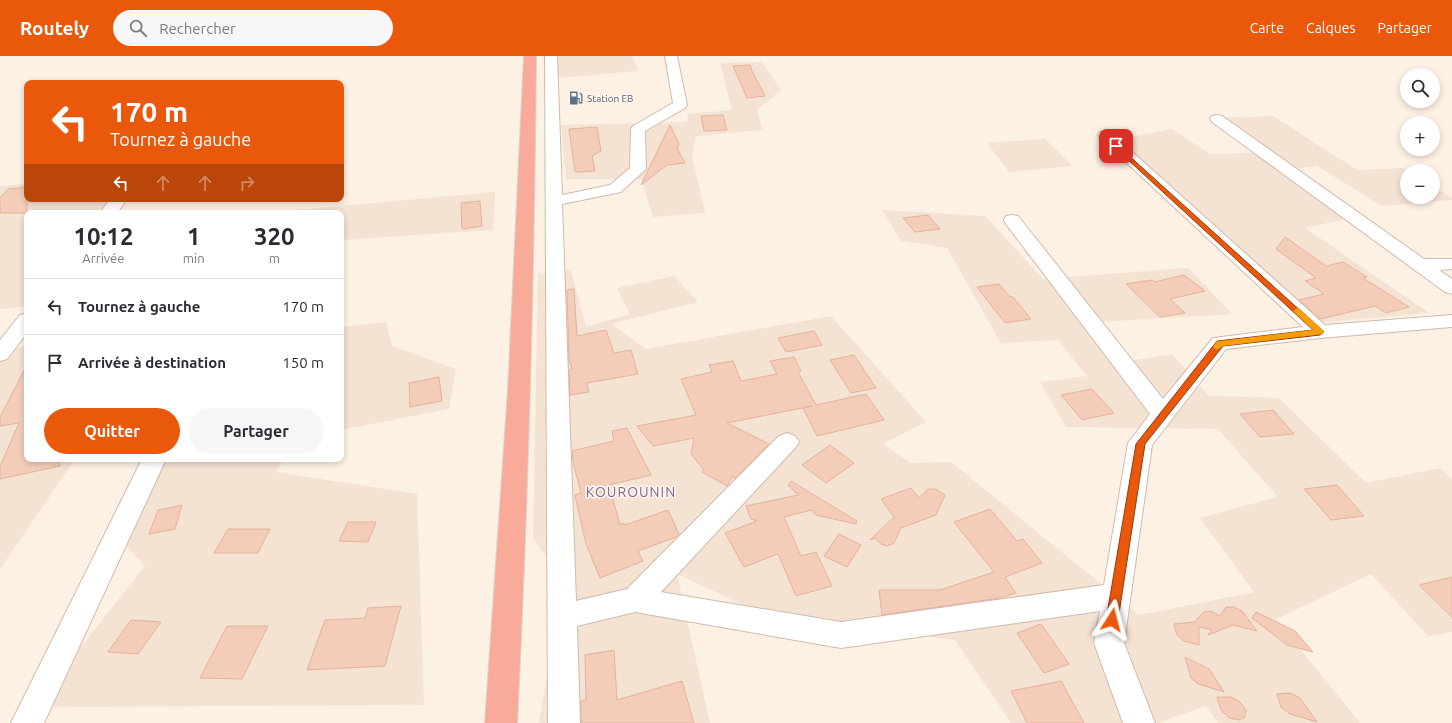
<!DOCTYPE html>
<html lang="fr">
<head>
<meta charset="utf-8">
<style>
	:root { --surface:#fff; --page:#f7f7f7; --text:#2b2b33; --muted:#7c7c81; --line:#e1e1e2; --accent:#ea580c }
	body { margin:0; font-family:Ubuntu,sans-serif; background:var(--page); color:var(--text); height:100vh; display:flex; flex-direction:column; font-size:15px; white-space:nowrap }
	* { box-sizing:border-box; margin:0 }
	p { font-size:13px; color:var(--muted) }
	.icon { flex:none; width:22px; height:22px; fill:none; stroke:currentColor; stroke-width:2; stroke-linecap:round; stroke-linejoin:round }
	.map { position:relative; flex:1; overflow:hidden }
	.side { position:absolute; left:24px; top:154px; width:320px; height:252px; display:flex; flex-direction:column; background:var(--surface); border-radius:8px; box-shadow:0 2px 6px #0003 }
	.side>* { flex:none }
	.hud { position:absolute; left:24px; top:24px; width:320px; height:122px; border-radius:8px; box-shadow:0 2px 6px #0003; background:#ea580c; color:#fff; overflow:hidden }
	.tools { position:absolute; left:1400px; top:12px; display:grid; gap:8px }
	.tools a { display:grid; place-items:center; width:40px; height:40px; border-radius:50%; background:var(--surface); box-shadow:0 2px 6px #0003; font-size:20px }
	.pin { position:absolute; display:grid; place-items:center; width:34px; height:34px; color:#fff; margin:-17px; border-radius:8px; box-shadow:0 2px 6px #0006 }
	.me { position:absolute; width:44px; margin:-22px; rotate:9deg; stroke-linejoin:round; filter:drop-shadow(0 0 3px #0008) }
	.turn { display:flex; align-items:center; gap:14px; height:84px; padding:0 20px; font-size:18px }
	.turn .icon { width:52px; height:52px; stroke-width:2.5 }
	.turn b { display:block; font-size:28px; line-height:34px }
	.lanes { display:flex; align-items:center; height:38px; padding:0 20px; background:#0003; justify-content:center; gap:20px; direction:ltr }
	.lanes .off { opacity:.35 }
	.eta { display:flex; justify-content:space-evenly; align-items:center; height:68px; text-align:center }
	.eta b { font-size:24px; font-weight:600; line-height:28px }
	.action { display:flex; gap:8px; margin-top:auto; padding:8px 20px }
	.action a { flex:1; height:46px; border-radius:24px; background:var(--accent); color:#fff; font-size:16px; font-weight:600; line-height:46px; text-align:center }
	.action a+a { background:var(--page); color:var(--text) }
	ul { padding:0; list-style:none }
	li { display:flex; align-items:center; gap:12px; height:56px; padding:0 20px; border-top:1px solid var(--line) }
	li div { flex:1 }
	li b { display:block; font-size:15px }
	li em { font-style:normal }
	header { display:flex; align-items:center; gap:24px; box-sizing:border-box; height:56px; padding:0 20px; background:var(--accent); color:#fff }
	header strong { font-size:19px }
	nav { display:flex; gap:22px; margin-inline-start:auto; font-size:14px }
	.search { width:280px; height:36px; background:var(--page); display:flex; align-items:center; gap:10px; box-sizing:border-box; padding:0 14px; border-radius:22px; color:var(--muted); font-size:15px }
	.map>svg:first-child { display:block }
	.residential { fill:#f4e2d2 }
	.building { fill:#f3cdba; stroke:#e6b29a }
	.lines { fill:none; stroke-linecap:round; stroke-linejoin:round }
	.minor-casing { stroke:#d0baad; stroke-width:2 }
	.highway-casing { stroke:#dbd3d0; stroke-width:2 }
	.minor { fill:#fff; fill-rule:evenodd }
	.highway { fill:#f8ab99; fill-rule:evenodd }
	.route { fill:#ea580c; stroke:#983908 }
	.slow { fill:#f59e0b }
	.labels { text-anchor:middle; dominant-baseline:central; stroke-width:3.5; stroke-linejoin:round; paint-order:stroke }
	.far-service-label { font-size:10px; fill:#4e5e75; stroke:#fff5ea; text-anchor:start }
	.quarter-label { font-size:14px; letter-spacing:1px; fill:#836499; stroke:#fff5ea }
</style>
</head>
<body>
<header>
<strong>Routely</strong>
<div class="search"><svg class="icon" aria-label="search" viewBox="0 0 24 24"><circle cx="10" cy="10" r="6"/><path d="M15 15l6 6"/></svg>Rechercher</div>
<nav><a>Carte</a><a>Calques</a><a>Partager</a></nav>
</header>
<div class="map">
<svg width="1452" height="667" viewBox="0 0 1452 667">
	<rect width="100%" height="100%" fill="#fdf1e3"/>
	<g class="residential">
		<polygon points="545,0 632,0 638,15 547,23"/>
		<polygon points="762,6 781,34 757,54 762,74 696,80 692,100 705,157 653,161 641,123 566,123 561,69 687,66 688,58 732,54 720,7"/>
		<polygon points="1273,60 1357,114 1403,112 1408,115 1407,115 1407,141 1433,141 1433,130 1452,142 1452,144 1382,150 1317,110 1279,115 1350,162 1305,172 1429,257 1302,268 1106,86 1172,73 1210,98 1254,97 1221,62"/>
		<polygon points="1045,83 1073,110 1009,116 987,87"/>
		<polygon points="27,128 27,143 122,143 111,157 27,157 27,250 0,253 0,130"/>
		<polygon points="495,136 493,174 341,184 341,157 262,157"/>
		<polygon points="882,154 985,160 1043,223 1188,212 1232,258 1098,266 1123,306 1172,298 1209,340 1279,342 1366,427 1441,412 1452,424 1452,576 1428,580 1371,518 1276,563 1360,667 1218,667 1206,650 1157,667 1011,667 955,584 758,556 677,518 710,667 539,667 563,526 533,481 538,218 571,214 586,271 630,258 617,232 674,220 698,246 611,268 646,293 831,260 926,366 883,388 911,407 951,406 1139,559 1254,536 1200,462 1278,441 1218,373 1066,371 1040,326 1087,320 1058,284 1001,287 947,192 901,185"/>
		<polygon points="386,266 392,290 456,313 449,353 341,374 341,271"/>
		<polygon points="27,290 27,403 75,403 0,513 0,295"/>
		<polygon points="156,403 284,403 276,416 417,438 424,649 33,651 145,510 122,485"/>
	</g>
	<g class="building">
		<polygon points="750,9 752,15 765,40 747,42 733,10"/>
		<polygon points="723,59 727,74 704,75 701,60"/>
		<polygon points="670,69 679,88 677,92 685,107 667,109 641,129"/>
		<polygon points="597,71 601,95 592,100 595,115 575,116 569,73"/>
		<polygon points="27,131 27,157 0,157 0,142 8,133"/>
		<polygon points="480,145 482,170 462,173 461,147"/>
		<polygon points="928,159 940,173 915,176 903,162"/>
		<polygon points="1285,181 1326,210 1343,206 1367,221 1363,222 1409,251 1386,257 1375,250 1320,263 1299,244 1324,238 1305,225 1316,222 1276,193"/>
		<polygon points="1184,219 1205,235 1170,243 1185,257 1160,261 1126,228 1152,224 1154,226"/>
		<polygon points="999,228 1010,241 1012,240 1031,263 1005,267 977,231"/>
		<polygon points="574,233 577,280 606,274 614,297 631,294 638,318 587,327 589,336 570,339 569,314 572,313 569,304 567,234"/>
		<polygon points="814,275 822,289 786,296 778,282"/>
		<polygon points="854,299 876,332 851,337 830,304"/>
		<polygon points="794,301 801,315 798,316 816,349 866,338 884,364 817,380 803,352 812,350 727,367 769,388 735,423 733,420 727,430 702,416 704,414 691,398 694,382 653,390 637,370 696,359 681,323 712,316 709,309 733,305 741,325 777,318 770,305"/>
		<polygon points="27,309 27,403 59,403 60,410 0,423 0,410 19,367 0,370 0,361"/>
		<polygon points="439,321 442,345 410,351 409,327"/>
		<polygon points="1092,333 1114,357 1082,364 1061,339"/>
		<polygon points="1273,354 1294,378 1260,381 1240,358"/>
		<polygon points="627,372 651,419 609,429 620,469 624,467 625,469 668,454 679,478 676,481 638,495 643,505 600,522 586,488 575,439 581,437 573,406 572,395 614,385 612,375"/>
		<polygon points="830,389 854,407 826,427 802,409"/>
		<polygon points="791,425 857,465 856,468 816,459 812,454 784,461 801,500 816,496 832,530 796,540 778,498 744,511 725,477 757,465 751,463 746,450 798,439 788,429"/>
		<polygon points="1337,429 1364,460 1331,464 1304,433"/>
		<polygon points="911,432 919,442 928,433 935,433 945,439 936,459 901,472 894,487 887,490 881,488 875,482 870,484 894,461 881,443"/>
		<polygon points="182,449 175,473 149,478 158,454"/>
		<polygon points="990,453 1017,485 1023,483 1042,507 1005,521 1016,537 1000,542 882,559 879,534 940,534 994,516 954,466"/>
		<polygon points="348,466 376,466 368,486 339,485"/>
		<polygon points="228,473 270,473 258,497 214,497"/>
		<polygon points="839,478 861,489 847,511 824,500"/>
		<polygon points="1452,521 1452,561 1419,529"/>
		<polygon points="401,550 385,610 307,614 325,564 365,562 368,552"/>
		<polygon points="1226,551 1234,551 1242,555 1257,575 1233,569 1208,579 1212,574 1199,571 1199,589 1184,585 1177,579 1174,568 1194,566 1204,556 1211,555 1220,560"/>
		<polygon points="1256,556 1295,575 1313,596 1287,589 1252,562"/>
		<polygon points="131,564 161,566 138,598 108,596"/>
		<polygon points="1041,568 1069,608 1044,617 1017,577"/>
		<polygon points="227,570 268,570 242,623 200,622"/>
		<polygon points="614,594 617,644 682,625 694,667 581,667 581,645 586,644 585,599"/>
		<polygon points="1185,601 1209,613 1224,636 1198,628 1191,622"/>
		<polygon points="1061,625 1084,667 1027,667 1011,635"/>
		<polygon points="1290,637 1300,642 1317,666 1290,658 1281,651 1277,638"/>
		<polygon points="1217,641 1231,641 1240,646 1246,654 1245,661 1239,664 1229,662 1221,654"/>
	</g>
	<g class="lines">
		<g class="minor-casing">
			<g id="minor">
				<polygon points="545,0 557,0 562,139 610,129 630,112 631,73 633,70 673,47 665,0 677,0 687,49 685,52 645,75 646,113 621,136 562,148 576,545 627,533 779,380 787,377 795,380 799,386 795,392 661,536 841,566 1104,529 1128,387 1150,358 1006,168 1004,164 1006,160 1012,159 1018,160 1163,343 1213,282 1303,271 1100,82 1098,79 1100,76 1105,75 1110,76 1325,269 1452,259 1452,271 1320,282 1226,293 1152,389 1124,587 1155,667 1123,667 1094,587 1100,555 841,592 635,556 577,570 580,667 548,667"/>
				<polygon points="1217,59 1222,60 1424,203 1452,203 1452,213 1439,214 1452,223 1452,238 1445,236 1212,66 1210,63 1212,60"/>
				<polygon points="110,143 127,143 117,157 100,157"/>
				<polygon points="27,257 27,277 7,303 0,305 0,284 20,259"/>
				<polygon points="142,403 166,403 44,667 11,667"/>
			</g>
		</g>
		<g class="highway-casing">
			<path id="highway" d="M524 0H536C534 222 528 445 517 667H485L508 334Z"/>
		</g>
		<use href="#minor" class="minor"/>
		<use href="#highway" class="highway"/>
	</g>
	<polygon class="route" points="1116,88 1324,276 1320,279 1223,290 1145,388 1118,564 1117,567 1112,569 1108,567 1106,564 1136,388 1217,285 1313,274 1114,91 1114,89"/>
	<polygon class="slow" points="1297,252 1300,253 1323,274 1324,276 1323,278 1223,290 1217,294 1213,291 1217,285 1220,285 1313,274 1294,256 1293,255"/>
	<defs>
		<g id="fuel-bare" transform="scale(1.08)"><path d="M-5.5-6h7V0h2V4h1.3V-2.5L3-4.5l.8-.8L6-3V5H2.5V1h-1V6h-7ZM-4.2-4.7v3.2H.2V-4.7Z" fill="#5c6f8a" stroke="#fff5ea" stroke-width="2.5" paint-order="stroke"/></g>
	</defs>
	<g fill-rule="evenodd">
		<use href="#fuel-bare" x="576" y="42"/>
	</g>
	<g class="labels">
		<g class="far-service-label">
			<text x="587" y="42">Station EB</text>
		</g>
		<g class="quarter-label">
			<text x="631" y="436">KOUROUNIN</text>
		</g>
	</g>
</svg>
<div class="tools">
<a><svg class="icon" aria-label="search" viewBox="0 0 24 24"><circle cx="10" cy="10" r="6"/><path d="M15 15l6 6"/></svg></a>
<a>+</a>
<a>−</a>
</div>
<div class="pin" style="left:1116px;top:90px;background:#d93025"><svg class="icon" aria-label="arrive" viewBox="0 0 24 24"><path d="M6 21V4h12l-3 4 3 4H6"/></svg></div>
<svg class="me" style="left:1112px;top:564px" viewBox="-20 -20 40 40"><path d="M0-17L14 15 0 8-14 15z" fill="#ea580c" stroke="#fff" stroke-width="4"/></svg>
<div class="hud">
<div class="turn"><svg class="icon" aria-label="left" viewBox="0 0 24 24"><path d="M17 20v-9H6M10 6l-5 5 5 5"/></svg><div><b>170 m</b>Tournez à gauche</div></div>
<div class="lanes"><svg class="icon" aria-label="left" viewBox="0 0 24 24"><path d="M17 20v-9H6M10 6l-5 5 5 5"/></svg><svg class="icon off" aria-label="ahead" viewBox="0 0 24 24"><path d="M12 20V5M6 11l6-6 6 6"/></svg><svg class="icon off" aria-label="ahead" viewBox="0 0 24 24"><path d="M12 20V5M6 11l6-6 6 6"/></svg><svg class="icon off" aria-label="right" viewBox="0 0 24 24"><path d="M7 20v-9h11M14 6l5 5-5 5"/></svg></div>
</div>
<section class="side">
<div class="eta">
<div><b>10:12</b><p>Arrivée</p></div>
<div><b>1</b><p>min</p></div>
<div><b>320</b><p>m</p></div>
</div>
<ul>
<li><svg class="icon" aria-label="left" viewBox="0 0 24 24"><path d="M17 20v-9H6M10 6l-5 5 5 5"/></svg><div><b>Tournez à gauche</b></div><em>170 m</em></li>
<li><svg class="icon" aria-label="arrive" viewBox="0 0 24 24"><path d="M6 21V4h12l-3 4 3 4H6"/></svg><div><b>Arrivée à destination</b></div><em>150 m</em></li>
</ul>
<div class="action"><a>Quitter</a><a>Partager</a></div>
</section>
</div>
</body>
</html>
